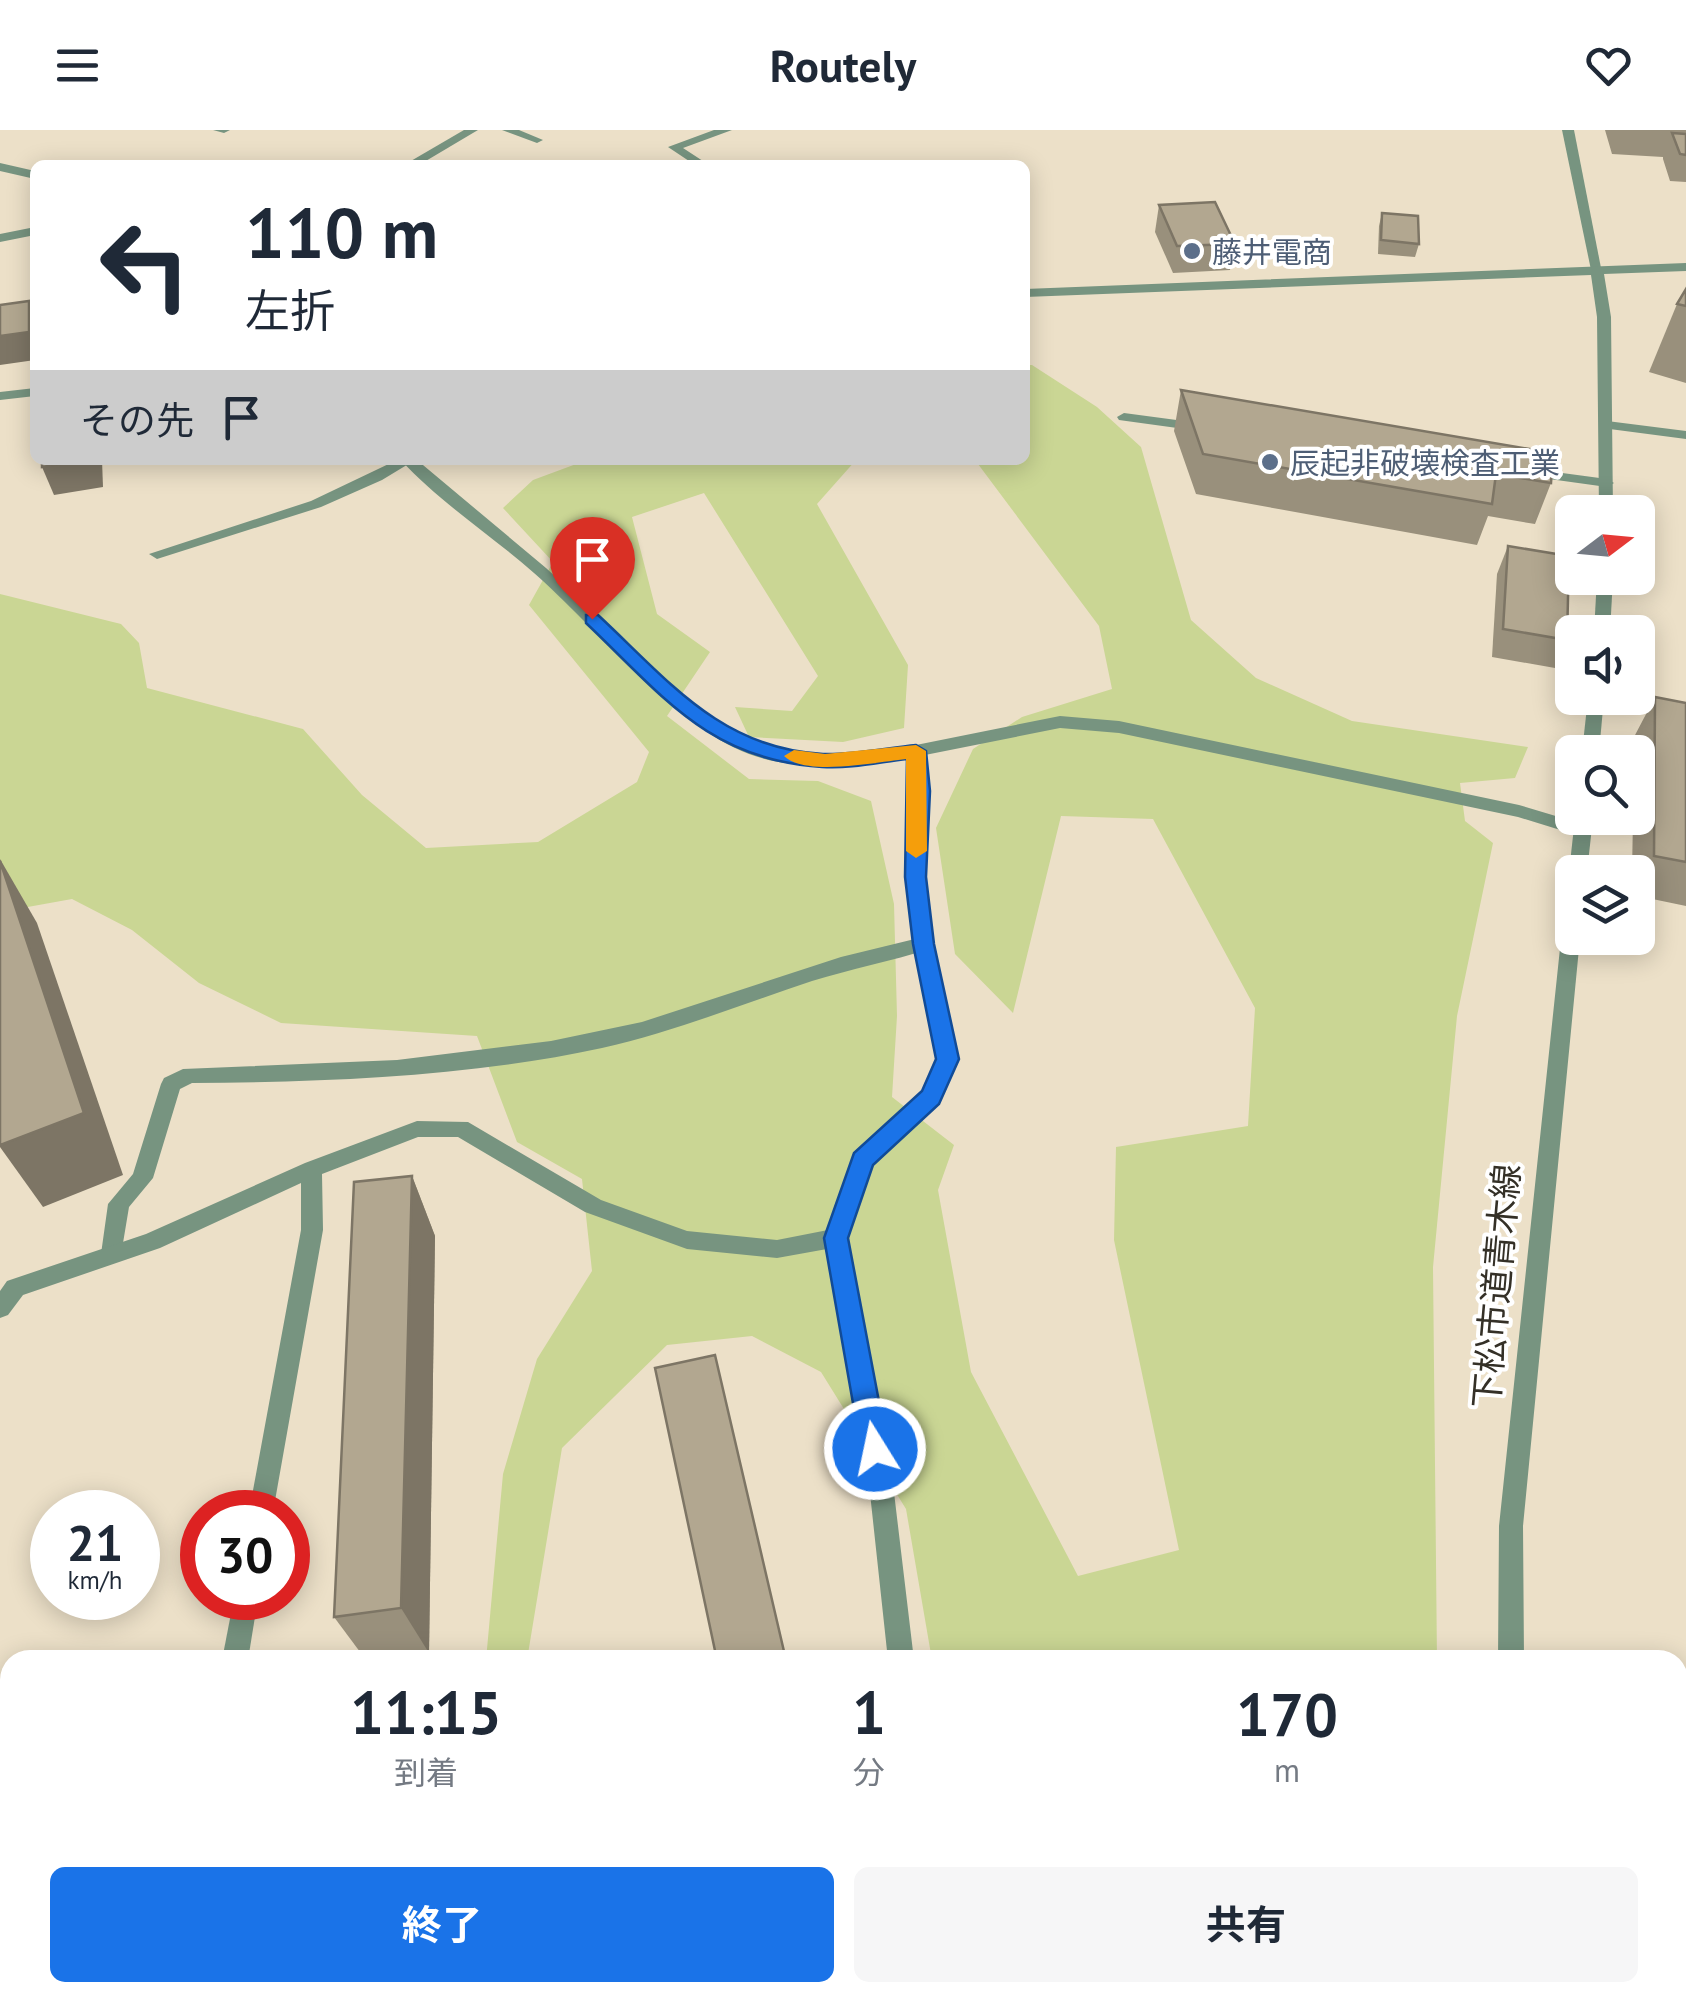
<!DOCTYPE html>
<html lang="ja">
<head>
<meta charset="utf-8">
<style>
	:root { --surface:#fff; --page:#f6f6f7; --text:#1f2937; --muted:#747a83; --accent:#1a73e8 }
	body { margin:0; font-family:"PT Sans","Noto Sans JP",sans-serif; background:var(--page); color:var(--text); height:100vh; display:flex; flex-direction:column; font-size:38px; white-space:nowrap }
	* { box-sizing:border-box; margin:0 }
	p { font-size:32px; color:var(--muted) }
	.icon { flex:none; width:55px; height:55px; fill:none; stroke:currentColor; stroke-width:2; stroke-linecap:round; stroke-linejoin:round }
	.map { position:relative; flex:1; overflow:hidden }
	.details { position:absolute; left:0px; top:1520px; width:1688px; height:352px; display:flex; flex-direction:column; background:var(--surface); border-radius:30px 30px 0 0; box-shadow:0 5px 25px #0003 }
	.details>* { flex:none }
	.guide { position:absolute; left:30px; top:30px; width:1000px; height:305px; border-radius:15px; box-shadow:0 5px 25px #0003; background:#fff; color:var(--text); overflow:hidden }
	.needle { width:65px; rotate:74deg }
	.tools { position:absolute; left:1555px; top:365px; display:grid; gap:20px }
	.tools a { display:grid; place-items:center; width:100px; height:100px; border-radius:15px; background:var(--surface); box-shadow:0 5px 25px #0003; font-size:50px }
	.speed { position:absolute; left:30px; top:1360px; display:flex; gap:20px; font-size:50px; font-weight:700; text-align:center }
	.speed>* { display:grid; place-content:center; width:130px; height:130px; border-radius:50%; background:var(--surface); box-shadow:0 5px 25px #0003; line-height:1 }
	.speed small { font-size:25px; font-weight:400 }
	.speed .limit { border:15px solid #d22; background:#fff; color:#111 }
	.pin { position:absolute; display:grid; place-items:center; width:85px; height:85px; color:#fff; margin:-102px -42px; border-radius:50% 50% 50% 0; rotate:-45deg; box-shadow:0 0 10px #0007 }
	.pin .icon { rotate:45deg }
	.me { position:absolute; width:110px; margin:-55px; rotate:350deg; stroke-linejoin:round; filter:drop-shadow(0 0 8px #0008) }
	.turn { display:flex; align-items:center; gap:35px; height:210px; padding:0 50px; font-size:45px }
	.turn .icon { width:130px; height:130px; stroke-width:2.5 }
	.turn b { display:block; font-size:70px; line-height:85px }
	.then { display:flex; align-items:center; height:95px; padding:0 50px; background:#0003; gap:20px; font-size:38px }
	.eta { display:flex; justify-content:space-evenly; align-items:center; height:170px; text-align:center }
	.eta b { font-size:60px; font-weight:700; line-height:70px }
	.action { display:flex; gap:20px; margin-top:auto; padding:20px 50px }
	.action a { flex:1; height:115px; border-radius:15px; background:var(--accent); color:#fff; font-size:40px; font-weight:700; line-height:115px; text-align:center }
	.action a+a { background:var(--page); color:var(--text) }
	header { display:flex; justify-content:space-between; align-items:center; height:130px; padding:0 50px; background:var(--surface); font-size:45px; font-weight:700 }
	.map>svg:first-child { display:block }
	.green { fill:#cad694 }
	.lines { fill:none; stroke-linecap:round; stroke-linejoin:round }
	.service { fill:#779480; fill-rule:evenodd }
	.minor { fill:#779480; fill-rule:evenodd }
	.tertiary { fill:#779480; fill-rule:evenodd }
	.wall { fill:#99907c }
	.shaded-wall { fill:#7d7565 }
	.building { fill:#b2a790; stroke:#7d7565; stroke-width:2.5 }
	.route { fill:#1a73e8; stroke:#114b97; stroke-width:2.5 }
	.slow { fill:#f59e0b }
	.service-dot { fill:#5c6f8a; stroke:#fff; stroke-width:4 }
	.labels { text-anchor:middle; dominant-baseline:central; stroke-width:8; stroke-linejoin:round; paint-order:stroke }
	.far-service-label { font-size:30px; fill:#4e5e75; stroke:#fff; text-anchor:start }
	.street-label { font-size:35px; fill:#343027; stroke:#fff }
</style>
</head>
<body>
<header><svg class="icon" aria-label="menu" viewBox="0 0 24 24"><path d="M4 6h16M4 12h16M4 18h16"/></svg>Routely<svg class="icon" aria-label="heart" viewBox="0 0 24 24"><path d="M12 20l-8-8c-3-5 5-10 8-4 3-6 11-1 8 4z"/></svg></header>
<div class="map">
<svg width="1686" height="1871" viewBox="0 0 1686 1871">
	<rect width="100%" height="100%" fill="#ece0c8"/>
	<g class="green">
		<polygon points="1025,235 1032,235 1097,277 1141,317 1191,490 1256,548 1352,591 1528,617 1515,648 1460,653 1465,691 1493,713 1457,886 1433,1137 1437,1530 932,1530 906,1379 821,1242 752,1206 667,1215 562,1318 527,1530 486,1530 503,1344 537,1229 592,1141 582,1049 517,1012 477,906 281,893 199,853 132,800 72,769 0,782 0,464 121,494 139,513 147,558 303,599 362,665 426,718 538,712 637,652 649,622 529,475 553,432 503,378 533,350 587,330 856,330 817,374 908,535 904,598 843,612 749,607 735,577 792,581 818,546 704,363 632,387 657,484 710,522 667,586 749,649 818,651 871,671 894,774 897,886 892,967 954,1015 938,1060 971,1242 1078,1446 1179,1420 1114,1110 1116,1017 1248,996 1255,878 1153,689 1061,686 1013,883 955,824 936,698 973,619 1022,587 1112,559 1099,496 975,330 1025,330"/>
		<polygon points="219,1862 568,1862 572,1871 217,1871"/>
		<polygon points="1470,1862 1471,1871 999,1871 997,1863"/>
	</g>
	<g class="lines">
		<g class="service">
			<polygon points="502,0 519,0 543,10 537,13"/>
			<polygon points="397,330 415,330 382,350 321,377 157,429 149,424 311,371"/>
			<path d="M923 807 932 814 930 819C891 831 851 839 812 851 742 874 674 902 602 918 468 947 329 952 192 953L180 959 153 1048 129 1077 120 1131 112 1133 104 1131 101 1124 108 1074 133 1044 161 954 164 948 183 939 397 930 551 911 642 892 841 827Z"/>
		</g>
		<g class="minor">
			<polygon points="213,0 230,0 224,3"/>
			<polygon points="464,0 478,0 419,35 404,35"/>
			<polygon points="714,0 732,0 683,18 709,35 695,35 668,17"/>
			<polygon points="1562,0 1574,0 1602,143 1591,140"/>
			<polygon points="0,33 35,41 35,49 0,41"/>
			<polygon points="35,97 35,105 0,112 0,104"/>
			<polygon points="1124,283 1199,293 1206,297 1199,301 1119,290 1117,287"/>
			<polygon points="1607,291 1686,301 1686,309 1602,298 1602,292"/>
			<path d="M401 330H417L546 438 700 581 735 605 762 616 825 625 916 615 1060 586 1119 591 1519 675 1589 696 1592 701 1583 707 1518 687 1119 603 1060 598 925 625V747L932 814 958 929 938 973 872 1035 847 1108 893 1354 914 1530H888L869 1354 827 1119 777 1128 687 1119 585 1082 458 1007H418L322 1044 323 1100 273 1382H249L301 1100V1053L160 1118 23 1165 8 1185 0 1188V1161L7 1151 146 1104 305 1033 417 991 468 992 601 1070 687 1101 777 1110 828 1100 856 1024 923 962 938 929 914 814 907 747V628C855 634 800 643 749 624 673 595 597 498 534 443 491 405 439 372 401 330Z"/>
			<polygon points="1525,338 1607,349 1614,353 1607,357 1520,345 1520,339"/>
			<polygon points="234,1468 258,1468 248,1530 222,1530"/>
			<polygon points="181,1862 209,1862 207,1871 179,1871"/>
			<polygon points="644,1862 672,1862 671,1871 643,1871"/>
			<polygon points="796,1862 849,1862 852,1871 800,1871"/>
			<polygon points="944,1862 972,1862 973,1871 945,1871"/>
		</g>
		<g class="tertiary">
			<polygon points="1686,133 1686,141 1604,144 1611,187 1613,382 1599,382 1597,187 1591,145 1025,167 1025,159"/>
			<polygon points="35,258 35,266 0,270 0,262"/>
			<polygon points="1597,448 1613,448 1610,502 1594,502"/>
			<polygon points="1588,568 1604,568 1599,622 1582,622"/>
			<polygon points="1575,688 1593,688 1587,742 1572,742 1572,747 1569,742"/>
			<polygon points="1572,783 1572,808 1580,808 1523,1396 1524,1530 1498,1530 1499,1396 1563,790"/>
			<polygon points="1527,1862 1555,1862 1556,1871 1528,1871"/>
		</g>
	</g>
	<g class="wall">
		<polygon points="1605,0 1686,0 1686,52 1670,51 1663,29 1663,27 1612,24"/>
		<polygon points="1159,75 1235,114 1230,140 1173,143 1155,102"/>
		<polygon points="1382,83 1419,114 1415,127 1378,124 1379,96"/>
		<polygon points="1686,159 1686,253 1649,242 1677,174"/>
		<polygon points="1181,260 1551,353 1535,394 1488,386 1477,415 1196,364 1174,301"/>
		<polygon points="1508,416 1567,510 1555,538 1492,527 1497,444"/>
		<polygon points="1655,567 1686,573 1686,776 1638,766 1638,742 1632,742 1633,688 1638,688 1638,622 1634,622 1634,607"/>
		<polygon points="412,1046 435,1106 429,1523 366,1530 334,1487"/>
	</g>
	<g class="shaded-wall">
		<polygon points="29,171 35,184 35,230 0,235 0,206"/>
		<polygon points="84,330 102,330 103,357 54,365 42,337"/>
		<polygon points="0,729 37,793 123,1045 43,1077 0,1017"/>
		<polygon points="412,1046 435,1106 429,1523 401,1478"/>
		<polygon points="10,1829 10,1862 65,1862 61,1871 0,1871 0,1853"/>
	</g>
	<g class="building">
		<polygon points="1672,3 1686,4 1686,25 1680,24"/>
		<polygon points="1215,72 1235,114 1177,116 1159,75"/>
		<polygon points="1382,83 1418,86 1419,114 1381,110"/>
		<polygon points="1686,159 1686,176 1677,174"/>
		<polygon points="29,171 29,202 0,206 0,175"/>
		<polygon points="1181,260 1553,323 1551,353 1496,344 1492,374 1203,324"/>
		<polygon points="42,330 84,330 42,337"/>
		<polygon points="1508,416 1569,426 1567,510 1503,499"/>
		<polygon points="1655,567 1686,573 1686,732 1654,726"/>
		<polygon points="0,731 84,983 0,1015"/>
		<polygon points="412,1046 401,1478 334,1487 354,1052"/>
		<polygon points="715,1225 786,1530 717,1530 655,1238"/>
		<polygon points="10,1675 10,1829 0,1853 0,1698"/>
	</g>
	<path class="route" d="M586 485H598C668 550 721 619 823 624 853 625 886 618 916 615L926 621 930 661 926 747 934 814 959 929 939 974 873 1035 848 1108 888 1319 884 1328 875 1332 865 1328 861 1319 824 1108 854 1023 922 961 936 929 913 814 905 747 907 629C880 632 850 639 822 637 709 630 663 566 586 493Z"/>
	<path class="slow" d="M916 615 926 621 927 721 916 728 906 721V629C877 632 805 647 784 626L794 620 825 624Z"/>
	<g class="service-dot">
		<circle cx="1192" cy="121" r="10"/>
		<circle cx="1270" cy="332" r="10"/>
	</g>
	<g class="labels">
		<g class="far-service-label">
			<text x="1212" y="121">藤井電商</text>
			<text x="1290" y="332">辰起非破壊検査工業</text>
		</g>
		<g class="street-label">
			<text transform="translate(1496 1156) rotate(-85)">下松市道青木線</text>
		</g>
	</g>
</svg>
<div class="tools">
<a><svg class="needle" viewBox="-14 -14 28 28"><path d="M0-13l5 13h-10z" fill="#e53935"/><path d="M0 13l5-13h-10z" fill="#747a83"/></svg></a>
<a><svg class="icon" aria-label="sound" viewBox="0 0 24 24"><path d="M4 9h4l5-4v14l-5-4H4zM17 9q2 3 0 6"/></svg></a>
<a><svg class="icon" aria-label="search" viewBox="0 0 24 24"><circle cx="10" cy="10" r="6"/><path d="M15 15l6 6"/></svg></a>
<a><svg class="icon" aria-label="layers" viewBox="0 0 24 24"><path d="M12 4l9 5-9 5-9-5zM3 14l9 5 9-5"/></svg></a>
</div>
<div class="speed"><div>21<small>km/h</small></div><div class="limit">30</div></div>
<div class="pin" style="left:592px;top:489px;background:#d93025"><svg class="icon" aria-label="arrive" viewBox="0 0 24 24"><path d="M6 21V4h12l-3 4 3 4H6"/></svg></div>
<svg class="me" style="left:875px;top:1319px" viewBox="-20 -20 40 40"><circle r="17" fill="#1a73e8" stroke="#fff" stroke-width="3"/><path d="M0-11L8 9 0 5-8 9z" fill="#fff"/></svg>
<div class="guide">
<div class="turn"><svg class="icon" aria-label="left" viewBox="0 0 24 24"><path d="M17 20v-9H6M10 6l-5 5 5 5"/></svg><div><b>110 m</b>左折</div></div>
<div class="then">その先<svg class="icon" aria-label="arrive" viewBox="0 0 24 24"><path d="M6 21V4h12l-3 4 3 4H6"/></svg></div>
</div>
<section class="details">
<div class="eta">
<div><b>11:15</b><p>到着</p></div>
<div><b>1</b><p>分</p></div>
<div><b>170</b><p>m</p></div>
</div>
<div class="action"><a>終了</a><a>共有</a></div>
</section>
</div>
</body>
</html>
